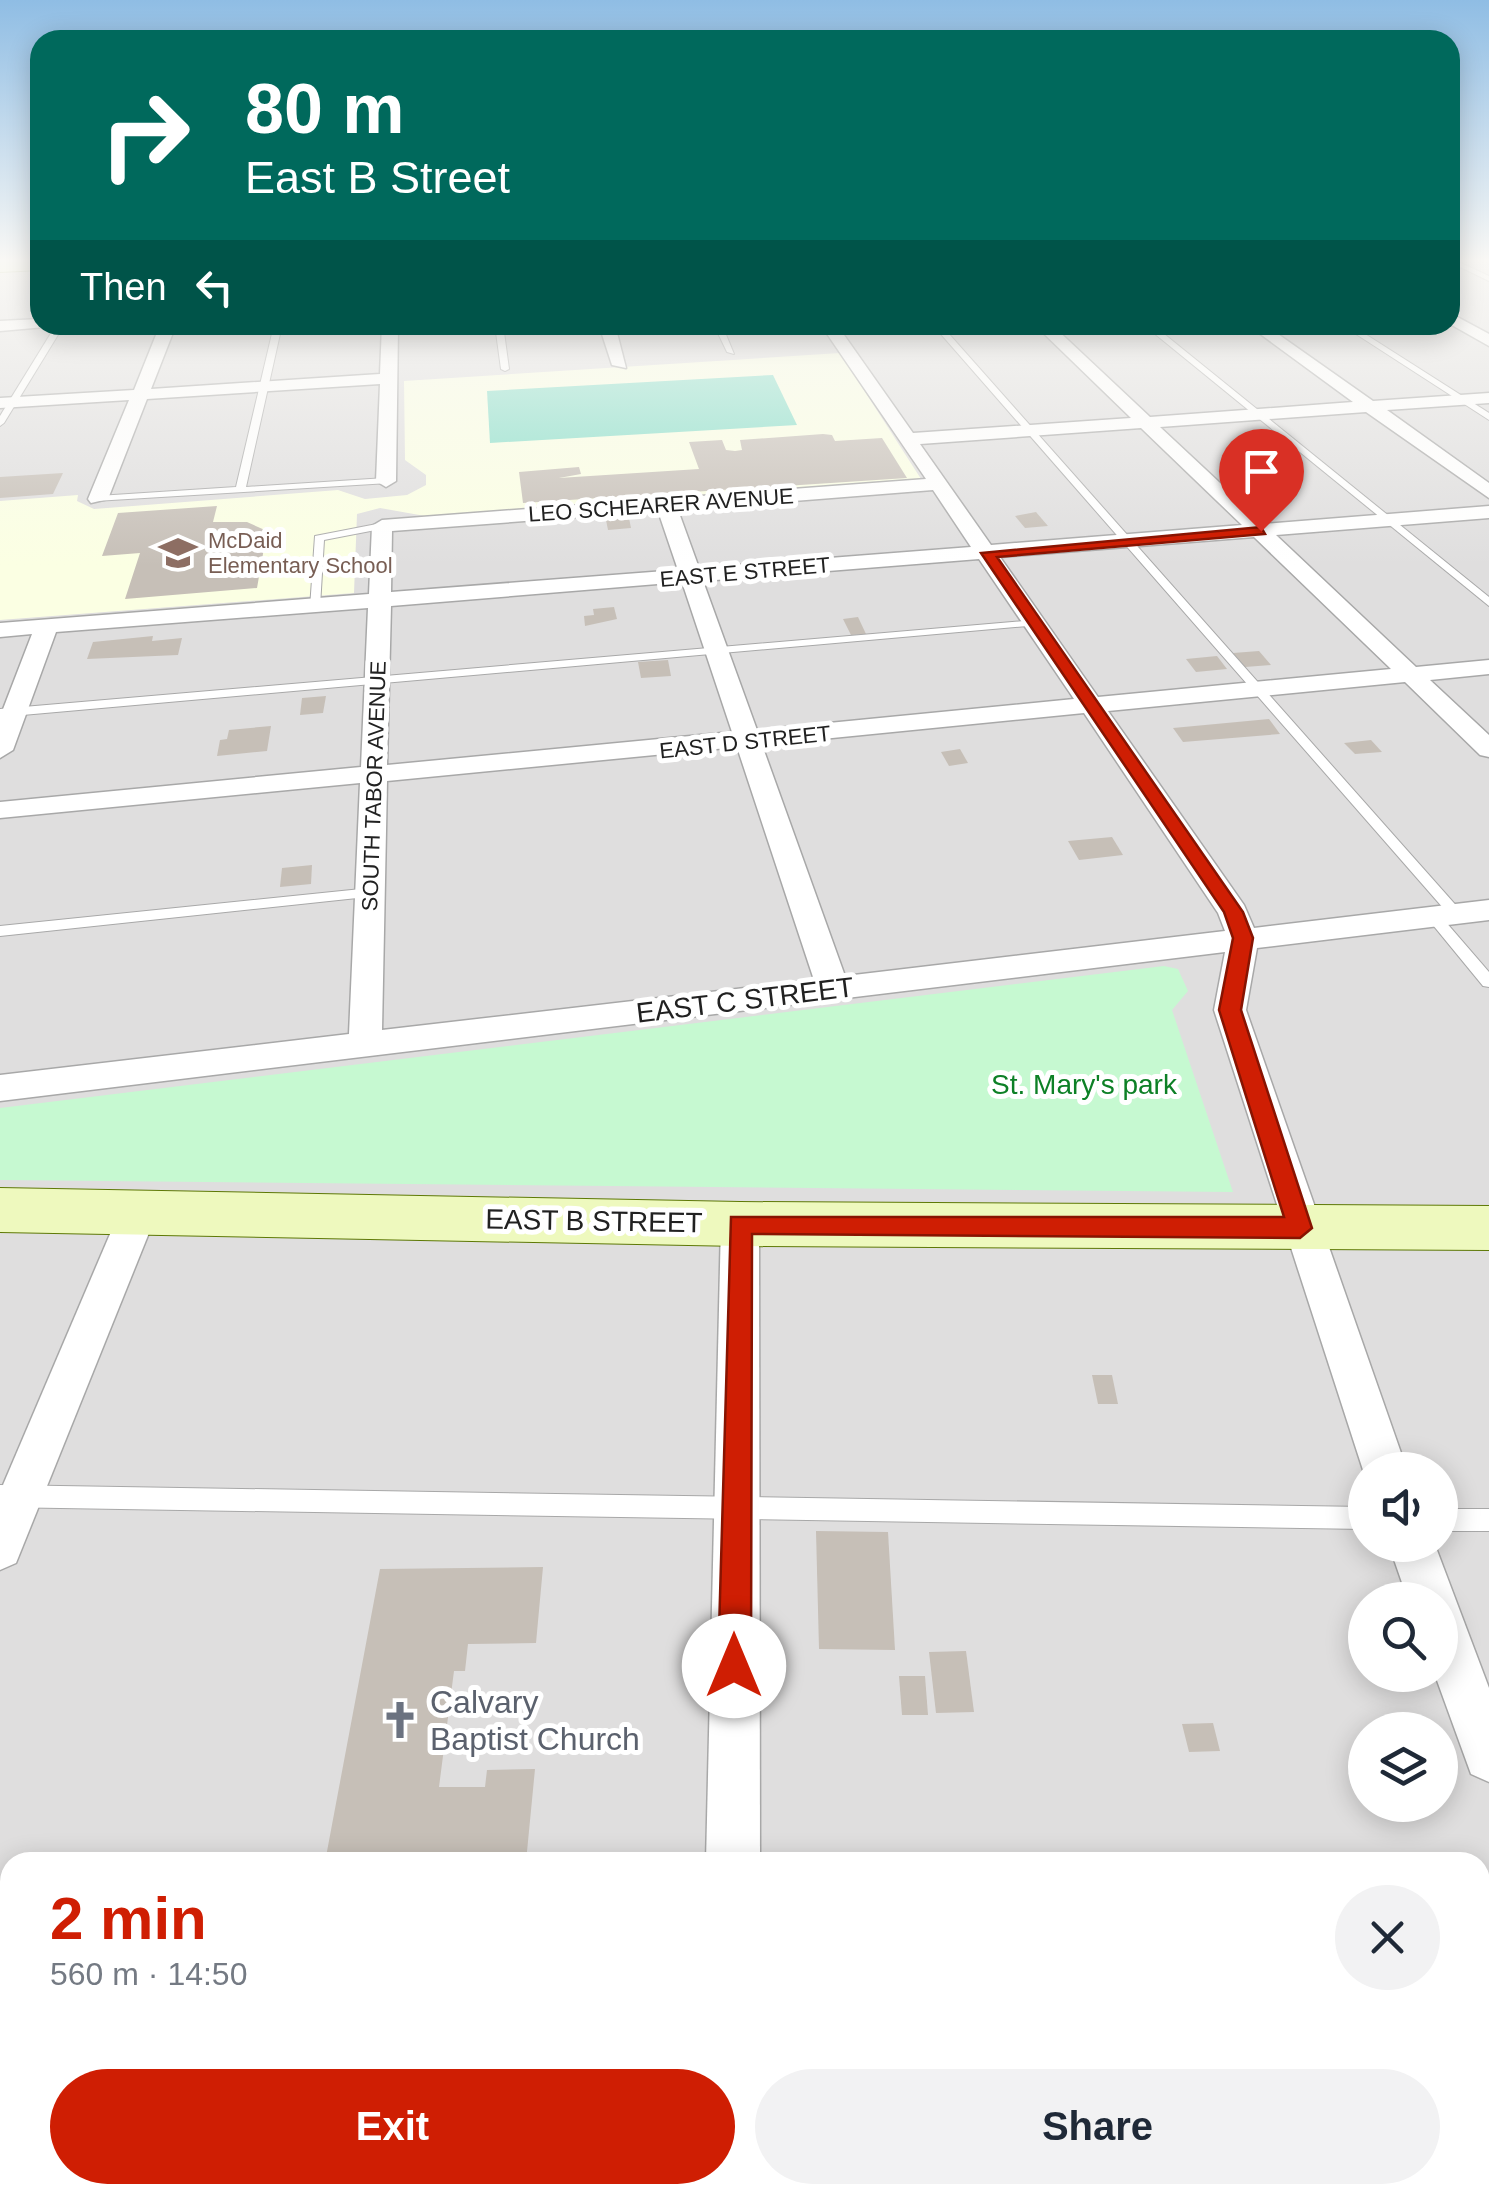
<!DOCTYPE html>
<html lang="en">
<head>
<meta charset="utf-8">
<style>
	:root { --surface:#fff; --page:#f2f2f3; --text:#1f2937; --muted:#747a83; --accent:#cf1e03 }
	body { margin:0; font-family:Arial,sans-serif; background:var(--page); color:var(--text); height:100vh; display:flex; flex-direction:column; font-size:38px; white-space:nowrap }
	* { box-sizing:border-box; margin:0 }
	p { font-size:32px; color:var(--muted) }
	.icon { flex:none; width:55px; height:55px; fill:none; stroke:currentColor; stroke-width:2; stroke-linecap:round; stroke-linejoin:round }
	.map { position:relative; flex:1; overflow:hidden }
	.side { position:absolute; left:0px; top:1852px; width:1490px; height:352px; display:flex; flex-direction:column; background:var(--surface); border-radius:30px 30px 0 0; box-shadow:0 5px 25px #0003 }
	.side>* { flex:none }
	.top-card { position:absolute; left:30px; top:30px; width:1430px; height:305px; border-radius:30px; box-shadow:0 5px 25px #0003; background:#00695c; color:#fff; overflow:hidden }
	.tools { position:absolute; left:1348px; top:1452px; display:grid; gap:20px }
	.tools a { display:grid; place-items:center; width:110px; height:110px; border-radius:50%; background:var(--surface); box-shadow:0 5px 25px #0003; font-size:50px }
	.pin { position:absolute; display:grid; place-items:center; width:85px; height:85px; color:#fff; margin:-102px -42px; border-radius:50% 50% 50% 0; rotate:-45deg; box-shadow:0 0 10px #0007 }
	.pin .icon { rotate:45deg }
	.me { position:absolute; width:110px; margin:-55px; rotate:0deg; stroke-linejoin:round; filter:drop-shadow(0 0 8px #0008) }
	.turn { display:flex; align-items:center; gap:35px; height:210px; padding:0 50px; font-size:45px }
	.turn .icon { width:130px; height:130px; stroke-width:2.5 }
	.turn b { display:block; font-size:70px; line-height:85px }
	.then { display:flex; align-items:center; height:95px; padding:0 50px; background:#0003; gap:20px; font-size:38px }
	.round { display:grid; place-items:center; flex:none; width:105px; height:105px; border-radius:52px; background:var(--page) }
	.overview { display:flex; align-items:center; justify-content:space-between; height:170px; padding:0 50px }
	h1 { font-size:60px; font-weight:600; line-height:75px; color:var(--accent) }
	.primary-button { display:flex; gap:20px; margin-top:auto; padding:20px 50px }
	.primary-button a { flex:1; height:115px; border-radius:60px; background:var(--accent); color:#fff; font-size:40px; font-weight:600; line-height:115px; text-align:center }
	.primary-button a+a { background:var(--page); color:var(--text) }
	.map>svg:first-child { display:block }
	.residential { fill:#dfdede; fill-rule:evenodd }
	.education { fill:#fbffe3 }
	.park { fill:#c6f9d1 }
	.pitch { fill:#87dec8 }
	.building { fill:#c6bfb7 }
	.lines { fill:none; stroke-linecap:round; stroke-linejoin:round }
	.lane-casing { stroke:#a8a8a8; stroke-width:2 }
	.street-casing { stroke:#a8a8a8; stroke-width:3 }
	.secondary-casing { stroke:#5e7906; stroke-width:2 }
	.lane { fill:#fff; fill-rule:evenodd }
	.street { fill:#fff; fill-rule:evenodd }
	.secondary { fill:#eef9be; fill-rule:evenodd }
	.route { fill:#cf1e03; stroke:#871402; stroke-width:2.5 }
	.labels { text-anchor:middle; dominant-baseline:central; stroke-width:10; stroke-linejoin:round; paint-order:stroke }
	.far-street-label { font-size:22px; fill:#212121; stroke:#fff }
	.far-education-label { font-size:22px; fill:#785e54; stroke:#fff; text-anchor:start }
	.street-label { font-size:28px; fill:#212121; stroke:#fff }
	.park-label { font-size:28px; fill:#0d8026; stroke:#fff }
	.near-worship-label { font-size:32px; fill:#5b616d; stroke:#fff; text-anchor:start }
</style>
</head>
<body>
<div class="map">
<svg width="1489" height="2203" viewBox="0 0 1489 2203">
	<rect width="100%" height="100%" fill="#f1efe8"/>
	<path class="residential" d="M0 258H40V325H1450V258H1489V2203H0ZM1365 1470H1440V1545H1365ZM1365 1600H1440V1675H1365ZM1365 1730H1440V1805H1365ZM10 1862H1480V2195H10Z"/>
	<polygon class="education" points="840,353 923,482 425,516 380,508 357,514 354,593 0,620 0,501 78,495 77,501 94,509 338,490 365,499 407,495 426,485 426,475 405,460 404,381"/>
	<polygon class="park" points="1164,966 1178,969 1188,991 1172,1010 1233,1192 0,1180 0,1108"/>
	<polygon class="pitch" points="773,375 797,425 490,443 487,391"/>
	<g class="building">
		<polygon points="823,434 832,435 835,441 882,438 907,478 523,503 519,472 579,467 581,474 559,478 699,469 689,442 722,440 726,450 735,451 742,450 740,440"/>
		<polygon points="63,473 53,494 0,498 0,477"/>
		<polygon points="217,506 213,522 247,522 267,531 257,588 125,599 140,553 102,556 118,513"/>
		<polygon points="1036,512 1048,526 1025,528 1015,516"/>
		<polygon points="629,518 631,528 608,530 606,520"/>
		<polygon points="614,607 617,619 585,626 584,616 594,615 593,609"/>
		<polygon points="858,617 866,634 851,635 843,619"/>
		<polygon points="153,636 152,641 182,638 178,655 87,659 93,642"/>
		<polygon points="1259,651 1271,665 1245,667 1233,653"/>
		<polygon points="1217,656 1227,669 1196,672 1186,659"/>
		<polygon points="668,660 671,676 641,678 638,662"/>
		<polygon points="326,696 323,713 300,715 302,698"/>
		<polygon points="1269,719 1280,734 1183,742 1173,728"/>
		<polygon points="271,726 267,751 217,756 220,740 227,739 229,730"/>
		<polygon points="1371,740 1382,752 1355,754 1344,743"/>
		<polygon points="960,749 968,763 949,766 941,752"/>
		<polygon points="1112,837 1123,855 1079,860 1068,841"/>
		<polygon points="312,865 311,884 280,887 282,868"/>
		<polygon points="1092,1375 1112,1375 1118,1404 1098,1404"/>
		<polygon points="816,1531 888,1532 895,1650 819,1649"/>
		<polygon points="543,1567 536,1643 468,1644 465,1671 454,1671 439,1787 485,1787 487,1770 535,1769 526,1862 325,1862 380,1569"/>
		<polygon points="966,1651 974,1712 936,1713 929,1652"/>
		<polygon points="899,1676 925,1676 928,1715 902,1715"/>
		<polygon points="1213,1723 1220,1751 1189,1752 1182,1724"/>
	</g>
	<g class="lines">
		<g class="lane-casing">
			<g id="lane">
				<polygon points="1450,258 1489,276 1489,281 1450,262"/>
				<polygon points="56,325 64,325 4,423 0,426 0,416"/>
				<polygon points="274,325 282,325 246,487 386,478 389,479 389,483 95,501 93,499 98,496 236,487"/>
				<polygon points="495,325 503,325 509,369 505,371 501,369"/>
				<polygon points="714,325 722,325 734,354 727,352"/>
				<polygon points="933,325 941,325 1461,911 1464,914 1461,917 1451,917"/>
				<polygon points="1144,325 1153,325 1489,597 1489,606"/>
				<polygon points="1342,325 1351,325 1489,413 1489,420"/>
				<polygon points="382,523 386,524 386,528 324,540 320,606 310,608 315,536"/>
				<polygon points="1035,620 1041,623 1039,625 0,717 0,709"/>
				<polygon points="371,888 378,893 376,896 0,936 0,926"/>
				<polygon points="1433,911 1438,913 1489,972 1489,987 1483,986 1428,919 1425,916"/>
				<polygon points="0,1485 1365,1507 1365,1529 0,1507"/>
				<rect x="1440" y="1509" width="49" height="22"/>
			</g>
		</g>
		<g class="street-casing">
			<g id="street">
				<polygon points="0,258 8,258 0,263"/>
				<polygon points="1450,313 1489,334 1489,346 1450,324"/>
				<polygon points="40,319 45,327 0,331 0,321"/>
				<polygon points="160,325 176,325 151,389 380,374 382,325 398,325 396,481 386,487 376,481 380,384 147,399 108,499 91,503 88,499 129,400 0,408 0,398 134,390"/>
				<polygon points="599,325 615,325 626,368 612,365"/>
				<path d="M821 325H837L913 433 1131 418 1035 325H1052L1150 417 1353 402 1248 325H1319L1275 332 1373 401 1489 393V403L1387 410 1489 483V498L1366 412 1160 427 1264 524 1489 506V518L1276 535 1416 667 1489 660V674L1430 680 1489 735V757L1480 755 1405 682 1108 711 1244 905 1254 928 1489 900V920L1257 948 1246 1010 1407 1470H1365V1475L1363 1470 1214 1010 1225 952 0 1101V1075L349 1034 360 783 0 818V802L361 767 368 608 56 632 13 750 0 758V717L32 634 0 637V623L369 594 372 526 382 520 926 479ZM1141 428 1242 525 991 545 920 444ZM933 490 971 547 699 568 678 510ZM658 511 678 570 391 592 392 531ZM1254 537 1391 669 1098 697 1000 557ZM979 559 1074 699 757 730 703 581ZM682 582 732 732 387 765 391 606ZM1084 713 1218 913 1225 931 845 976 762 745ZM737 747 814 980 382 1030 387 781Z"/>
				<polygon points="138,1198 151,1202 157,1213 16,1563 0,1570 0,1492 119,1213 125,1202"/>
				<polygon points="740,1209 753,1213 759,1224 760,1862 706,1862 721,1224 727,1213"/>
				<polygon points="1389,1545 1435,1545 1489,1688 1489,1782 1471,1774 1435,1675 1440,1675 1440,1600 1408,1600"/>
				<rect x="1480" y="2070" width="9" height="60"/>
				<rect x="0" y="2074" width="10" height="60"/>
				<rect x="699" y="2195" width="62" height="8"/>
			</g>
		</g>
		<g class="secondary-casing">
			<g id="secondary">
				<polygon points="40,258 40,270 0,272 0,260"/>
				<polygon points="0,1188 740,1202 1489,1206 1489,1250 740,1246 0,1232"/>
			</g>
		</g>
		<use href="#lane" class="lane"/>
		<use href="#street" class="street"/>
		<use href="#secondary" class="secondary"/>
	</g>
	<linearGradient id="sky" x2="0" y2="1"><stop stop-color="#8fbde4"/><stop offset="0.46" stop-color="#f9f8f5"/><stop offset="1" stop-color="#f9f8f5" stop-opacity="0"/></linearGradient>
	<rect width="1489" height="566" fill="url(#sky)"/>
	<polygon class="route" points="1261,527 1265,534 997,557 1243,912 1253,938 1241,1010 1312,1228 1300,1238 752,1234 751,1666 746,1678 734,1682 723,1678 718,1666 731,1217 1284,1217 1219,1010 1233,938 1224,912 981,553"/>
	<defs>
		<g id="school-bare" transform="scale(3)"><path d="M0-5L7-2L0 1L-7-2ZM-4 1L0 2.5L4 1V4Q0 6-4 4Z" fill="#8d6e63" stroke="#fff" stroke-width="2.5" paint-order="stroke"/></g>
		<g id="church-bare" transform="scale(3)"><path d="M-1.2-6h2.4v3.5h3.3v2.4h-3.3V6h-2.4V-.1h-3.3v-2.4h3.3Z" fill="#6b7280" stroke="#fff" stroke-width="2.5" paint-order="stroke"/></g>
	</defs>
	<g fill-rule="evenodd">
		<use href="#school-bare" x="178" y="553"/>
		<use href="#church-bare" x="400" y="1720"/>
	</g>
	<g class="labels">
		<g class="far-street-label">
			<text transform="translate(661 505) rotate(-4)">LEO SCHEARER AVENUE</text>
			<text transform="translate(745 572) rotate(-5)">EAST E STREET</text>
			<text transform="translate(745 742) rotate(-6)">EAST D STREET</text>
			<text transform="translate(374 786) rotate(-88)">SOUTH TABOR AVENUE</text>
		</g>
		<g class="far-education-label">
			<text x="208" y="540">McDaid<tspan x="208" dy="25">Elementary School</tspan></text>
		</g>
		<g class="street-label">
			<text transform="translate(745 1000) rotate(-7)">EAST C STREET</text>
			<text transform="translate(594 1221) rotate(1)">EAST B STREET</text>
		</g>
		<g class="park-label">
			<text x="1084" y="1084">St. Mary's park</text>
		</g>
		<g class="near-worship-label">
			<text x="430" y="1702">Calvary<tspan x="430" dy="37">Baptist Church</tspan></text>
		</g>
	</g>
</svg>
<div class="tools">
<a><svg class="icon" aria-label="sound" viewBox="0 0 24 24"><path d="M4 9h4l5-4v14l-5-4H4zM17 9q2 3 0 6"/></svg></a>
<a><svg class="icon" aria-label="search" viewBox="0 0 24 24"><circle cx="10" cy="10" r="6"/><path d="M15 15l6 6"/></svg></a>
<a><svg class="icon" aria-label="layers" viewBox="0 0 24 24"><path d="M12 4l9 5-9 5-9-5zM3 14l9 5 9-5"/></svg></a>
</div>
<div class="pin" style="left:1261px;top:531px;background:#d93025"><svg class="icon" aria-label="arrive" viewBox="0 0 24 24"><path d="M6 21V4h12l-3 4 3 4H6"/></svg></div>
<svg class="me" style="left:734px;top:1666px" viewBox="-20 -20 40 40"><circle r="19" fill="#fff"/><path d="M0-13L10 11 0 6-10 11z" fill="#cf1e03"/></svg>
<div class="top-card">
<div class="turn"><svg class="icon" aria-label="right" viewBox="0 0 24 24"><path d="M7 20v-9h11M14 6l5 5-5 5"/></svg><div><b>80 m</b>East B Street</div></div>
<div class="then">Then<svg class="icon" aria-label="left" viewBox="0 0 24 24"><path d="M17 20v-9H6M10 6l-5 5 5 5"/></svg></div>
</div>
<section class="side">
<div class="overview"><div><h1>2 min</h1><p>560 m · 14:50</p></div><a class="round"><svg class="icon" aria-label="close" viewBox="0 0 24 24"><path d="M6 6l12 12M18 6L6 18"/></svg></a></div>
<div class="primary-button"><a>Exit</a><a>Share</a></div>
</section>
</div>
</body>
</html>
